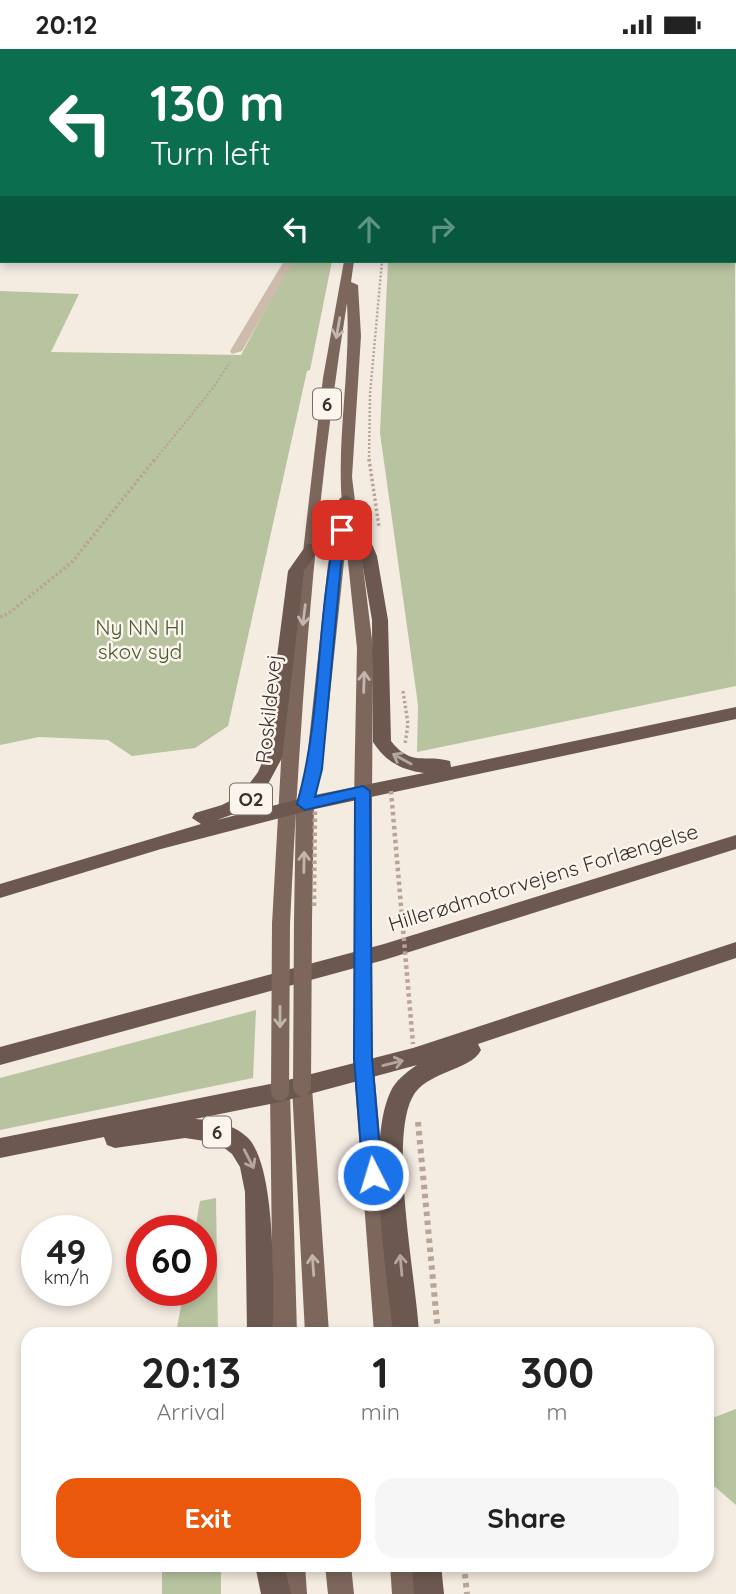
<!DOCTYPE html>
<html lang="en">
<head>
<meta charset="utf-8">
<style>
	:root { --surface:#fff; --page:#f6f6f6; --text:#222; --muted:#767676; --accent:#ea580c }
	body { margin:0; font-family:Quicksand,sans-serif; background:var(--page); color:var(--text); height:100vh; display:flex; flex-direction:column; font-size:26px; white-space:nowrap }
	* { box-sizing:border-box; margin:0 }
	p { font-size:23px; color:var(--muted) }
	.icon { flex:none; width:38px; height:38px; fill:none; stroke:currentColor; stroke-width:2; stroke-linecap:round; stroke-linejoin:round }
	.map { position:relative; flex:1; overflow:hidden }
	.panel { position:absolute; left:21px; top:1278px; width:693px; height:245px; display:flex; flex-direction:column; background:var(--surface); border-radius:21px; box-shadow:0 4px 10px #0003 }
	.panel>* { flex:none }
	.banner { position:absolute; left:0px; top:0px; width:737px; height:214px; box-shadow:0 4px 10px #0003; background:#0b6e4f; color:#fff; overflow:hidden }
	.speed { position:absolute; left:21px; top:1166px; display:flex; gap:14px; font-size:35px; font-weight:700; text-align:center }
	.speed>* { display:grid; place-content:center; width:91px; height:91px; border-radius:50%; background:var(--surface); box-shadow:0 4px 10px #0003; line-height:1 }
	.speed small { font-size:18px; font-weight:400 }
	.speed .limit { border:10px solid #d22; background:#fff; color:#111 }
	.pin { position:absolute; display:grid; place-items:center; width:60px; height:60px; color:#fff; margin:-30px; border-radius:14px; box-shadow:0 4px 10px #0006 }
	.me { position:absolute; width:77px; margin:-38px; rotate:355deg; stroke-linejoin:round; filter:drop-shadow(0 0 5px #0008) }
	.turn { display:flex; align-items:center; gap:24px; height:147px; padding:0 35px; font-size:32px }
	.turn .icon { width:91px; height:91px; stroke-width:2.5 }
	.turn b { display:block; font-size:49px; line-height:60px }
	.lanes { display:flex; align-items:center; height:66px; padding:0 35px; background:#0003; justify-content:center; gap:35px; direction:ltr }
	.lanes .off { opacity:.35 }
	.eta { display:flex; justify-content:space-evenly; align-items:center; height:119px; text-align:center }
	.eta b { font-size:42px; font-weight:800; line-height:49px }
	.action { display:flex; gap:14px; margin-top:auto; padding:14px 35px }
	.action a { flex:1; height:80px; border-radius:21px; background:var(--accent); color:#fff; font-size:28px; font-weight:800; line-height:80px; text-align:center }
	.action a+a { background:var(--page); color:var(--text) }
	.status { display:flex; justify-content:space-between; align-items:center; height:49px; padding:0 35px; background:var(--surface); direction:ltr }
	.status svg { height:19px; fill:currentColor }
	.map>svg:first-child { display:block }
	.green { fill:#b8c4a0 }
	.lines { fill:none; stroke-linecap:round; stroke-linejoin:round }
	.path-far2 { stroke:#b9a596; stroke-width:2.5; stroke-dasharray:2 2; stroke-linecap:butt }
	.path-far1 { stroke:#b9a596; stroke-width:3.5; stroke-dasharray:2.5 2.5; stroke-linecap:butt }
	.path { stroke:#b9a596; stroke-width:6; stroke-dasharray:4.5 4.5; stroke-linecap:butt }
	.service { fill:#cdbbac; fill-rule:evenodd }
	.minor { fill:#cdbbac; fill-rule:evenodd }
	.primary { fill:#7d675c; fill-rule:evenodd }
	.trunk { fill:#6c584f; fill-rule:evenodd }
	.path-bridge { stroke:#b9a596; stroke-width:4.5; stroke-dasharray:3.5 3.5; stroke-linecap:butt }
	.primary-bridge { stroke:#7d675c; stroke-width:18 }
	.oneway { stroke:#c2b5ac }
	.oneway2 { stroke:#b4a69e }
	.route { fill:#1a73e8; stroke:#114b97; stroke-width:2 }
	.labels { text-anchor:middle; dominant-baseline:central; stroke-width:5; stroke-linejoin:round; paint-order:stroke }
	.shield { fill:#fbf5ee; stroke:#756b66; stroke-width:2 }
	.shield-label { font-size:19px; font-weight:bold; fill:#3b302b }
	.park-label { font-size:21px; fill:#4a5a2e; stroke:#fbf5ee }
	.street-label { font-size:21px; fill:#3b302b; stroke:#fbf5ee }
</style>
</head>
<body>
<div class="status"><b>20:12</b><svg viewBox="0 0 49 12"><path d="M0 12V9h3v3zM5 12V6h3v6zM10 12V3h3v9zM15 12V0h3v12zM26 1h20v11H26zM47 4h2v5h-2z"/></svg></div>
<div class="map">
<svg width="736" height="1545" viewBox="0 0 736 1545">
	<rect width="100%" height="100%" fill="#f4ebe1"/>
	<g class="green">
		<polygon points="735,204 736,637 417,703 418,656 380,384 388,212 735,212"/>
		<polygon points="292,212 332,212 310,321 307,322 228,677 195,699 132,707 108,691 39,688 0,696 0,242 79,245 51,303 241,306"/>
		<polygon points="256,961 253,1029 0,1081 0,1029"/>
		<polygon points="216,1149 218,1284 176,1284 184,1241 201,1241 201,1181 195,1181 200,1152"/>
		<polygon points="736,1360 736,1456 707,1431 707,1371"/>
		<rect x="162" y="1516" width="59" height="29"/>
	</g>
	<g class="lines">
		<g class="path-far2">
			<polyline points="583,0 592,2"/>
			<polyline points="154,412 213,339 230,313"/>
			<polyline points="369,412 370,345 382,212"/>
		</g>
		<g class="path-far1">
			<polyline points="369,410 379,478"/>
			<polyline points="0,568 8,565 72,513 155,410"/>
			<polyline points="403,642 408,675 405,695"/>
		</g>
		<g class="path">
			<polyline points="418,1073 438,1284"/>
			<polyline points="464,1516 467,1545"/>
		</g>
		<g class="service">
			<polygon points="704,0 712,2 706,2"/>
			<rect x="735" y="11" width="1" height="2"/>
		</g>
		<g class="minor">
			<rect x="285" y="0" width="8" height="2"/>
			<polygon points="284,212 294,212 242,302 232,305 230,302"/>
		</g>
		<g class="primary">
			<rect x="370" y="0" width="8" height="2"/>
			<path d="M344 212H354L351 233 358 236 361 287 352 428 373 599 372 750 363 756 354 750 357 599 346 494 322 720 314 755 312 871 310 876H296L294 871 296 755 306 720 328 515 336 470 343 466C335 395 351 325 347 254 314 459 300 668 290 875L288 880H274L272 875 283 678 323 329Z"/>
			<polygon points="363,1001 370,1003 373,1009 398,1284 374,1284 353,1009 356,1003"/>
			<polygon points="302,1029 309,1032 312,1038 329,1284 305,1284 292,1038 295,1032"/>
			<polygon points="280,1034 287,1037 290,1043 297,1284 273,1284 270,1043 273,1037"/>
			<polygon points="279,1516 305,1516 307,1545 281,1545"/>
			<polygon points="325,1516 351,1516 354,1545 328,1545"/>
			<polygon points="390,1516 416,1516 418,1545 392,1545"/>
		</g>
		<g class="trunk">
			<path d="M346 446 353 450 377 507 388 571 391 692C411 718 425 705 450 712L451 718 736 658V670L315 760 161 800 0 849V835L201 775 192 769 195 764 222 756 241 746 258 723 264 709 288 522 307 495H319L321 498 304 522 282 709 261 748 245 761 217 771 315 746 424 724C401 721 385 712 373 693L372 571 361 507 339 450Z"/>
			<polygon points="736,786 736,800 384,911 0,1016 0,998 384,895"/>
			<path d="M736 893V909L478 995 481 1001C471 1022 425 1022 412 1049 389 1094 416 1230 419 1284H393C387 1225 364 1088 393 1038 399 1029 408 1022 417 1016L280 1053 195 1070C213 1071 236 1076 249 1090 277 1122 273 1241 273 1284H247L245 1143 240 1118 232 1105 218 1094 185 1089 115 1099 107 1096 104 1088 0 1109V1089L280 1033 413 999Z"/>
			<polygon points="255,1516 284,1516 291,1545 261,1545"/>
			<polygon points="412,1516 441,1516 444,1545 414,1545"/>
		</g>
		<g class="path-bridge">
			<polyline points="391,742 413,995"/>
			<polyline points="314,857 315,760"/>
		</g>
		<g class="primary-bridge">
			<polyline points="363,750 363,1009"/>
			<polyline points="302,1038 303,871"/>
			<polyline points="280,1043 281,875"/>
		</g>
	</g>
	<defs><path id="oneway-shaft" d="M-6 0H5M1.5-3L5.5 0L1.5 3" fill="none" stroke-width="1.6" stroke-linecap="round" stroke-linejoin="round" transform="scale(1.75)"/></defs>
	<g class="oneway">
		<use href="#oneway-shaft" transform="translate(338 279) rotate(100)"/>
		<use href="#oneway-shaft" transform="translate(304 566) rotate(97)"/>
		<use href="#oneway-shaft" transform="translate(364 633) rotate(-88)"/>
		<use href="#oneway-shaft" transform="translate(304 813) rotate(-89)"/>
		<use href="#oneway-shaft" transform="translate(280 968) rotate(90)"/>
		<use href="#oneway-shaft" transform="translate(313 1216) rotate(-94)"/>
	</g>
	<g class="oneway2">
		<use href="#oneway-shaft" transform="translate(402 710) rotate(-151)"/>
		<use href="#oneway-shaft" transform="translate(393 1014) rotate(-14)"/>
		<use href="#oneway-shaft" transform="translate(249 1110) rotate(63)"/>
		<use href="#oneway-shaft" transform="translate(401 1216) rotate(-95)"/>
	</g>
	<path class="route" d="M342 478 348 481 341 515 322 720 315 748 363 737 370 742 372 1009 382 1126 380 1133 373 1135 366 1133 363 1126 354 1009 355 749 305 761 297 755C322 667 316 572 336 481Z"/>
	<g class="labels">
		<g class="shield">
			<rect x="313" y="339.5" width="28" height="31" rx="5"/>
			<rect x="230" y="734.5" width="42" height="31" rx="5"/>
			<rect x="203" y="1067.5" width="28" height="31" rx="5"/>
		</g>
		<g class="shield-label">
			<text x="327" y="355">6</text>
			<text x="251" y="750">O2</text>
			<text x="217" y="1083">6</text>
		</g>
		<g class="park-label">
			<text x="140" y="578">Ny NN HI<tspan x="140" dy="24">skov syd</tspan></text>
		</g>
		<g class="street-label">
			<text transform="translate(268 660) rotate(-84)">Roskildevej</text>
			<text transform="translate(543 828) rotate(-17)">Hillerødmotorvejens Forlængelse</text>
		</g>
	</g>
</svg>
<div class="speed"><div>49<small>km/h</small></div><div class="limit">60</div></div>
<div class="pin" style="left:342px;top:481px;background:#d93025"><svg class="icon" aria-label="arrive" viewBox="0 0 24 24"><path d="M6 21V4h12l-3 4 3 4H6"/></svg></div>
<svg class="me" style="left:373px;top:1126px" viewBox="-20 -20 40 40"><circle r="17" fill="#1a73e8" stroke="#fff" stroke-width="3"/><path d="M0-11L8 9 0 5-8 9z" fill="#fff"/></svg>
<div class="banner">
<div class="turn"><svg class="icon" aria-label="left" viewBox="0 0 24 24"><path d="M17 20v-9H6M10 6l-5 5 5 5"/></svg><div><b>130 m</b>Turn left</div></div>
<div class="lanes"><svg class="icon" aria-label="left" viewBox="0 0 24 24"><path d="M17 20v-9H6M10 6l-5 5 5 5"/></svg><svg class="icon off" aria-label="ahead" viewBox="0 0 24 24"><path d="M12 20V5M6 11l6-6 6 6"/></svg><svg class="icon off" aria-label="right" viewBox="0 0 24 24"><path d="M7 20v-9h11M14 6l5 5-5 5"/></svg></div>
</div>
<section class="panel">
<div class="eta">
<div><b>20:13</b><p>Arrival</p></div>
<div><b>1</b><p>min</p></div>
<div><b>300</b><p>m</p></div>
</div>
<div class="action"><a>Exit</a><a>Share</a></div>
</section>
</div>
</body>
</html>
